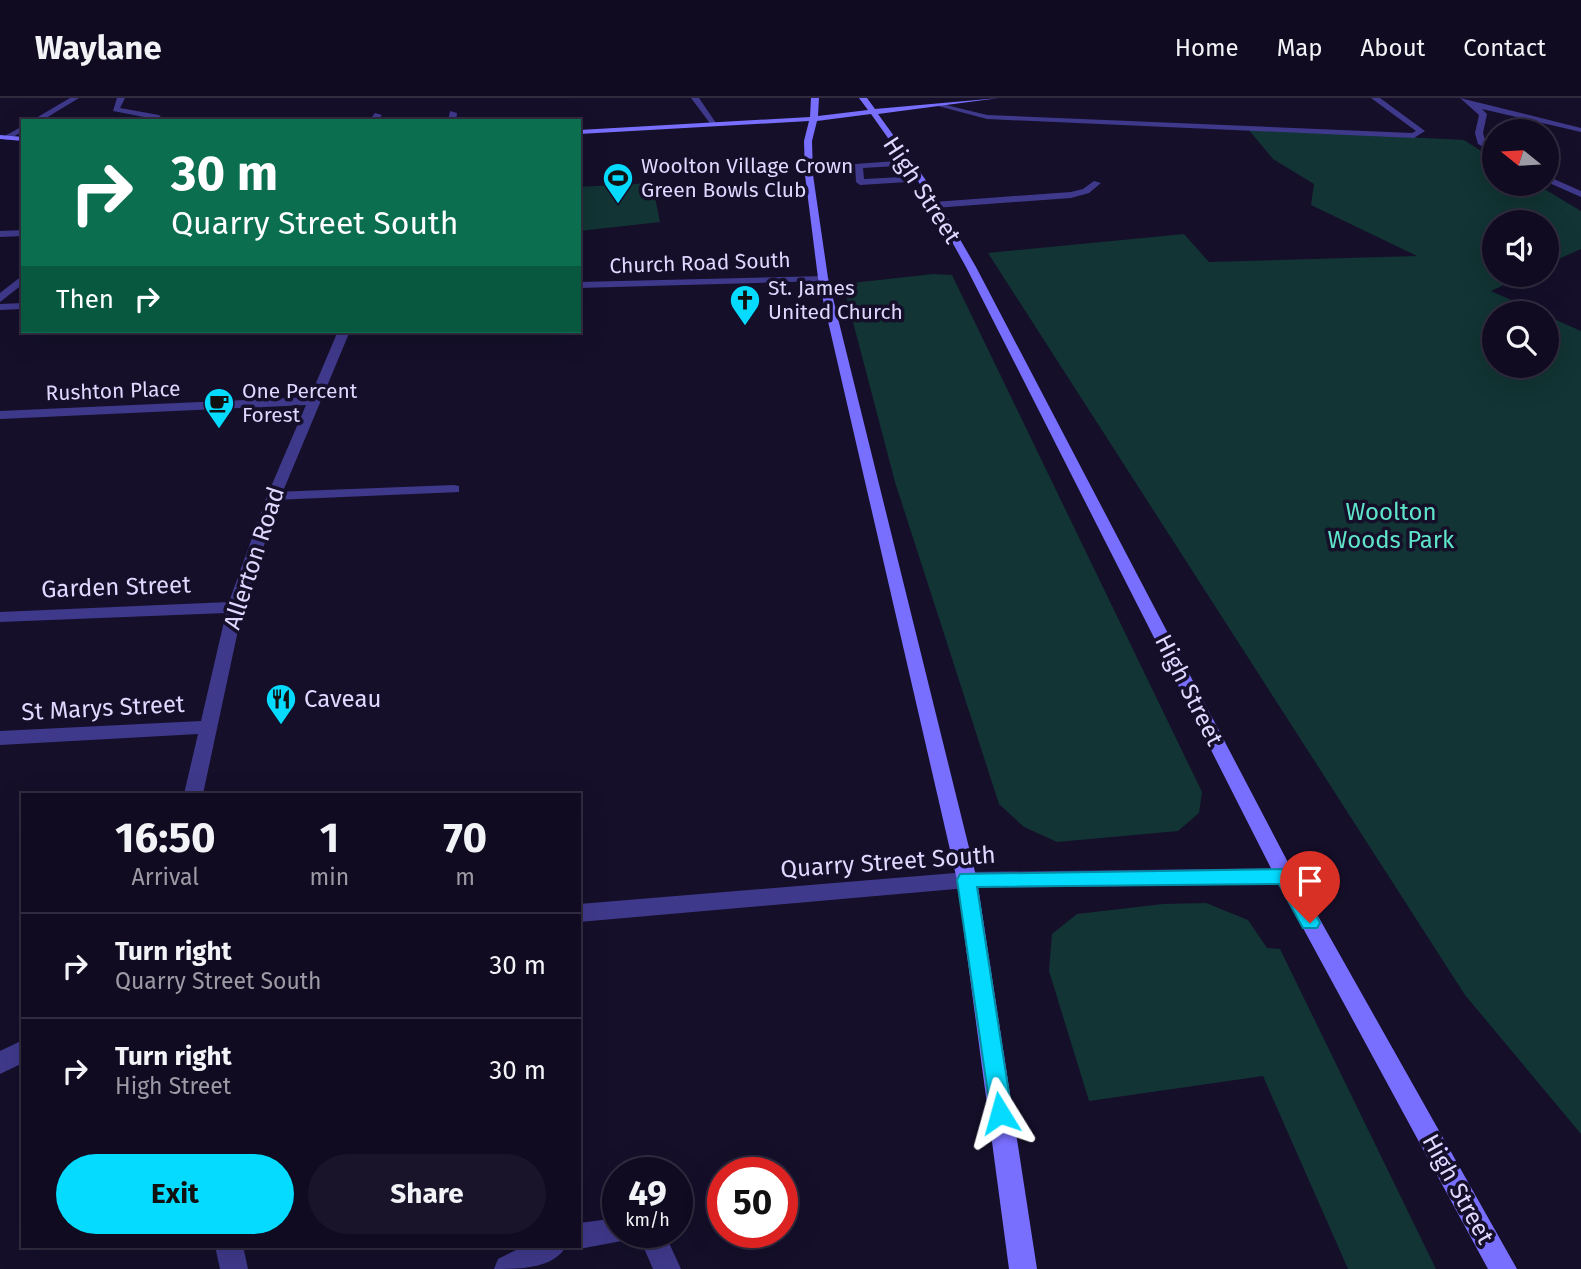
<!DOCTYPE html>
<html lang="en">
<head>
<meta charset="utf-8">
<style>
	:root { --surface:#100b20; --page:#191429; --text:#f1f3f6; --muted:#9c9ba5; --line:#302b3e; --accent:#04dbff }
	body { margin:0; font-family:"Fira Sans",sans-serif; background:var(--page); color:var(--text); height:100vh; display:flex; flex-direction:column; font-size:26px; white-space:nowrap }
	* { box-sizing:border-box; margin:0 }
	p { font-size:23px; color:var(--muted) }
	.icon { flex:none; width:38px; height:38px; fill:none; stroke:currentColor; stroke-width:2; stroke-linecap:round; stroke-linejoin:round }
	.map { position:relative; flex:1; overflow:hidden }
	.details { position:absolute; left:21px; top:695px; width:560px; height:455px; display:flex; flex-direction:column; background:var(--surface); border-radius:0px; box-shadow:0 7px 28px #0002,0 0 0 2px var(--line) }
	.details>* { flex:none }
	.hud { position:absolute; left:21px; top:21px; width:560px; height:214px; border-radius:0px; box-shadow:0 7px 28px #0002,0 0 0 2px var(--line); background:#0b6e4f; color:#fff; overflow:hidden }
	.needle { width:46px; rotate:288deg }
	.controls { position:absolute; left:1482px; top:21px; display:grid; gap:14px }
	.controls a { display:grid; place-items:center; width:77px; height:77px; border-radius:50%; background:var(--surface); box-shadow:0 7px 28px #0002,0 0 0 2px var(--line); font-size:35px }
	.speed { position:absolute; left:602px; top:1059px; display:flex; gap:14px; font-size:35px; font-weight:700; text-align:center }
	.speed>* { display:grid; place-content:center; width:91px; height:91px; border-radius:50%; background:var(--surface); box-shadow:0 7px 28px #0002,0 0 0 2px var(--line); line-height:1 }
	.speed small { font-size:18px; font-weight:400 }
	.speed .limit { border:10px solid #d22; background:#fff; color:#111 }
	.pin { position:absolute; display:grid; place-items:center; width:60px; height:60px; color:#fff; margin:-72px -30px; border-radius:50% 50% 50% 0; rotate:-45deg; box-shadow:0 0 7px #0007 }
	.pin .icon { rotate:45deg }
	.me { position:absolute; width:77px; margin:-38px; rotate:352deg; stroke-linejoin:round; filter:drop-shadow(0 0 5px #0008) }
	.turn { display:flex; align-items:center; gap:24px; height:147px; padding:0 35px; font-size:32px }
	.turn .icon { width:91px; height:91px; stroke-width:2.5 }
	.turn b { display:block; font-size:49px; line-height:60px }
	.then { display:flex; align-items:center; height:66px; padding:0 35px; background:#0003; gap:14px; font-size:26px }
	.eta { display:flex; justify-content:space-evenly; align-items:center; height:119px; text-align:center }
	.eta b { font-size:42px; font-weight:700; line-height:49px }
	.button { display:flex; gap:14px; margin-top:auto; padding:14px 35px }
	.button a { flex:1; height:80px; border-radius:42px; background:var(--accent); color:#111; font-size:28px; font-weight:700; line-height:80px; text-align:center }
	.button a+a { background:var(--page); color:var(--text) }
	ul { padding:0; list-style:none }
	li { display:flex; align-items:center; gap:21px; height:105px; padding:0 35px; border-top:2px solid var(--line) }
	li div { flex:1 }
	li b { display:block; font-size:26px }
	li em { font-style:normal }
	header { display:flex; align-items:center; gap:42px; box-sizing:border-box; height:98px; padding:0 35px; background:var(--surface); border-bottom:2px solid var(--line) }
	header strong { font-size:33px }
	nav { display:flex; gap:38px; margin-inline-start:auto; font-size:24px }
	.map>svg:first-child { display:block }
	.green { fill:#123434 }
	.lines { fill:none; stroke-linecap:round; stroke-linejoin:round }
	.lane { fill:#3f398b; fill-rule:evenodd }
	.street { fill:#3f398b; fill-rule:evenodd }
	.secondary { fill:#796fff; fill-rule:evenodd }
	.route { fill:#04dbff; stroke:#038ea6; stroke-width:2 }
	.labels { text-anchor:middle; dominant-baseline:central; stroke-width:7; stroke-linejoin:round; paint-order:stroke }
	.far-poi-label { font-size:21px; fill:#dfd8ff; stroke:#150f2a; text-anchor:start }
	.far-street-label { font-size:21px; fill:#dfd8ff; stroke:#150f2a }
	.street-label { font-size:24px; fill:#dfd8ff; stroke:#150f2a }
	.park-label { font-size:24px; fill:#5ee5c9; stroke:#150f2a }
	.poi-label { font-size:24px; fill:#dfd8ff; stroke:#150f2a; text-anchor:start }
</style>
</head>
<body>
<header>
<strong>Waylane</strong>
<nav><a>Home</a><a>Map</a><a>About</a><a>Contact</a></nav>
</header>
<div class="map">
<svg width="1581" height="1171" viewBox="0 0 1581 1171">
	<rect width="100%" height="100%" fill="#150f2a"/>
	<g class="green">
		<polygon points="1248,31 1464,42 1494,61 1494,86 1536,86 1581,113 1581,151 1547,166 1547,124 1494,124 1494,177 1525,177 1491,193 1541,215 1494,215 1494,268 1547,268 1547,218 1581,233 1581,1036 1465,897 988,155 1184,136 1209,164 1417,158 1311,107 1314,86 1273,61"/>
		<polygon points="652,85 660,124 579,133 579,89"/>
		<polygon points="933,176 952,177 1202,694 1199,715 1178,733 1057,744 1024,729 999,706 895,384 843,186"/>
		<polygon points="1206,805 1248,822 1267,850 1280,851 1436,1171 1348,1171 1263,978 1089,1003 1049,873 1052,836 1077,816 1163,806"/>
	</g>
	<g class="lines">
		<g class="lane">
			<polygon points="117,0 125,0 120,10 159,17 165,23 113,13"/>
			<polygon points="691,0 699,0 718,28 712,28"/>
			<polygon points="450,13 457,15 456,23 448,23"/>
			<polygon points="375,15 382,17 377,23 369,23"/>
			<polygon points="910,62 913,67 863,70 864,81 921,78 924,83 860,87 856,84 855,66"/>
			<polygon points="1094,83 1101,85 1089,95 1071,100 934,110 929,107 934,104 1071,94 1083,91"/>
			<polygon points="23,132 23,138 0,139 0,133"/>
			<polygon points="454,387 459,388 459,394 274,402 267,398 274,394"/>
			<polygon points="618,1120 618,1134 631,1134 627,1142 579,1151 571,1148 579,1148 579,1125"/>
			<polygon points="637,1134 664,1134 681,1171 653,1171"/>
			<path d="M524 1148H566C554 1171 519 1171 494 1171L498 1161Z"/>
		</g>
		<g class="street">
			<polygon points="70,0 79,0 41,23 31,23"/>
			<polygon points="1371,0 1380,0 1425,33 1414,40 987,21 938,8 942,6 987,17 1412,35 1416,33"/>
			<polygon points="1460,0 1581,30 1581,34 1482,11 1487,16 1483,35 1486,45 1494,50 1494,55 1478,46 1475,35 1479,17"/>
			<polygon points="23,28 23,33 8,42 1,40"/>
			<polygon points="1547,78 1581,93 1581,99 1547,84"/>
			<polygon points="23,177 23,186 0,204 0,195"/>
			<polygon points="827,178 827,182 823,183 579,190 579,184"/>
			<polygon points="23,205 23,211 0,212 0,206"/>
			<polygon points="338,233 350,233 281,398 243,509 203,696 184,696 198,636 0,647 0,633 201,623 226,515 0,524 0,514 229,504 267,398 306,307 0,321 0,313 310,299"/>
			<polygon points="1285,770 1292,772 1295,778 1292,784 1285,786 967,790 579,824 579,806 967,774"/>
			<polygon points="23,942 23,965 0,976 0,953"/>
			<polygon points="215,1148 243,1148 248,1171 220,1171"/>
		</g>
		<g class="secondary">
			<polygon points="811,0 819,0 818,18 868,12 859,0 867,0 875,11 999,0 878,16 925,81 976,169 1292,772 1517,1171 1488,1171 1278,784 966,169 917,81 871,16 817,23 812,43 813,77 828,180 977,782 1037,1171 1009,1171 957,782 818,180 805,77 804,43 809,23 579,36 579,32 810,19"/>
			<polygon points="0,37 23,39 23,43 0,41"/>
		</g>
	</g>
	<polygon class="route" points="1285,771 1291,773 1317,819 1320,825 1317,830 1303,830 1279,786 977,789 1012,1015 1008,1023 1000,1026 992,1023 957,782 960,776"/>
	<defs>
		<g id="stadium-pin" transform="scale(1.575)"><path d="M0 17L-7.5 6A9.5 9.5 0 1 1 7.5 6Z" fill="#04dbff" stroke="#150f2a"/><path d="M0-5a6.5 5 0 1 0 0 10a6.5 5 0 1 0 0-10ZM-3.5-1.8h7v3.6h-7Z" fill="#111"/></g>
		<g id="church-pin" transform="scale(1.575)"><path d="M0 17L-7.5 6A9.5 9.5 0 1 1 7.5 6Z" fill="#04dbff" stroke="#150f2a"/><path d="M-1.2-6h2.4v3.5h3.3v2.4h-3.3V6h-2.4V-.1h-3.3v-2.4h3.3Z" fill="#111"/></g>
		<g id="cafe-pin" transform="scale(1.575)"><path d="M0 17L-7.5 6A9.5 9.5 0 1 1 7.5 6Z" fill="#04dbff" stroke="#150f2a"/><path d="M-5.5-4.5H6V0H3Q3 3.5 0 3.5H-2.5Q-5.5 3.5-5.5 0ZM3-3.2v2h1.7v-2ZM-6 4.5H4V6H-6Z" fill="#111"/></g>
		<g id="restaurant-pin" transform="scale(1.575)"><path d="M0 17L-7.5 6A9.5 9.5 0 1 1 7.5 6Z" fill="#04dbff" stroke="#150f2a"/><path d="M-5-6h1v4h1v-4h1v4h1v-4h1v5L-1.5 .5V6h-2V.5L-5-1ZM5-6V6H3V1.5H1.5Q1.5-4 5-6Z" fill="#111"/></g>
	</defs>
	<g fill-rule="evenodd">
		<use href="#stadium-pin" x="618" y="80"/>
		<use href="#church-pin" x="745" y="202"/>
		<use href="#cafe-pin" x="219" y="305"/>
		<use href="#restaurant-pin" x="281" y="601"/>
	</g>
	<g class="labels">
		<g class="far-poi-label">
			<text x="641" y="68">Woolton Village Crown<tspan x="641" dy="24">Green Bowls Club</tspan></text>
			<text x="768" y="190">St. James<tspan x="768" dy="24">United Church</tspan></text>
			<text x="242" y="293">One Percent<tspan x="242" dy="24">Forest</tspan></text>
		</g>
		<g class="far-street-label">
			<text transform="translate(700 165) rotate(-2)">Church Road South</text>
			<text transform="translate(113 293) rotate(-2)">Rushton Place</text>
		</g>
		<g class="street-label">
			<text transform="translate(922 92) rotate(57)">High Street</text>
			<text transform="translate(254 460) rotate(-72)">Allerton Road</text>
			<text transform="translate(116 489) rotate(-2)">Garden Street</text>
			<text transform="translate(1189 592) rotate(63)">High Street</text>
			<text transform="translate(103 610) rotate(-3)">St Marys Street</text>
			<text transform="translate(888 764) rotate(-4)">Quarry Street South</text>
			<text transform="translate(1458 1091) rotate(61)">High Street</text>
		</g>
		<g class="park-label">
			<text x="1391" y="414">Woolton<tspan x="1391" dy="28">Woods Park</tspan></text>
		</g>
		<g class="poi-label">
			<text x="304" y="601">Caveau</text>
		</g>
	</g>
</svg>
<div class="controls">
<a><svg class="needle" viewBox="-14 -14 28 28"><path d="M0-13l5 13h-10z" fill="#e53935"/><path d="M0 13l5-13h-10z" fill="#9c9ba5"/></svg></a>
<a><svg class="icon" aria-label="sound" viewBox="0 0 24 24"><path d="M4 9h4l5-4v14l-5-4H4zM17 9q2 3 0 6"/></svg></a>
<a><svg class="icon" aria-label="search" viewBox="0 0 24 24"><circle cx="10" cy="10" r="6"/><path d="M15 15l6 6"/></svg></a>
</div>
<div class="speed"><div>49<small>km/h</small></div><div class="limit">50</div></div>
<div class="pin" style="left:1310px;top:825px;background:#d93025"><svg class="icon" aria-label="arrive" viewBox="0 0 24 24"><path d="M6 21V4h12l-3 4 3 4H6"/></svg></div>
<svg class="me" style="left:1000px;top:1015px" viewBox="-20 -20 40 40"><path d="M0-17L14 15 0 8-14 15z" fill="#04dbff" stroke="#fff" stroke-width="4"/></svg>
<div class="hud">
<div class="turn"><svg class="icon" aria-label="right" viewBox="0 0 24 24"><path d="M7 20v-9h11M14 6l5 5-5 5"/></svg><div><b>30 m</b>Quarry Street South</div></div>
<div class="then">Then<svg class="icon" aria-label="right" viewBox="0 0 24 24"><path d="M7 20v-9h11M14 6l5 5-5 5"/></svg></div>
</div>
<section class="details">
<div class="eta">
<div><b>16:50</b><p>Arrival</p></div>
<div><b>1</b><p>min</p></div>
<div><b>70</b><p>m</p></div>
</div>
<ul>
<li><svg class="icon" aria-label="right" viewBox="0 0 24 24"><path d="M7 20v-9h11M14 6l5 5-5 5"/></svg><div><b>Turn right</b><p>Quarry Street South</p></div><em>30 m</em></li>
<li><svg class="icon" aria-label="right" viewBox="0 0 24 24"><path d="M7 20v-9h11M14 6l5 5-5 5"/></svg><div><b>Turn right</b><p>High Street</p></div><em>30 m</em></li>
</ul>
<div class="button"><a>Exit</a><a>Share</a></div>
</section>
</div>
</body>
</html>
